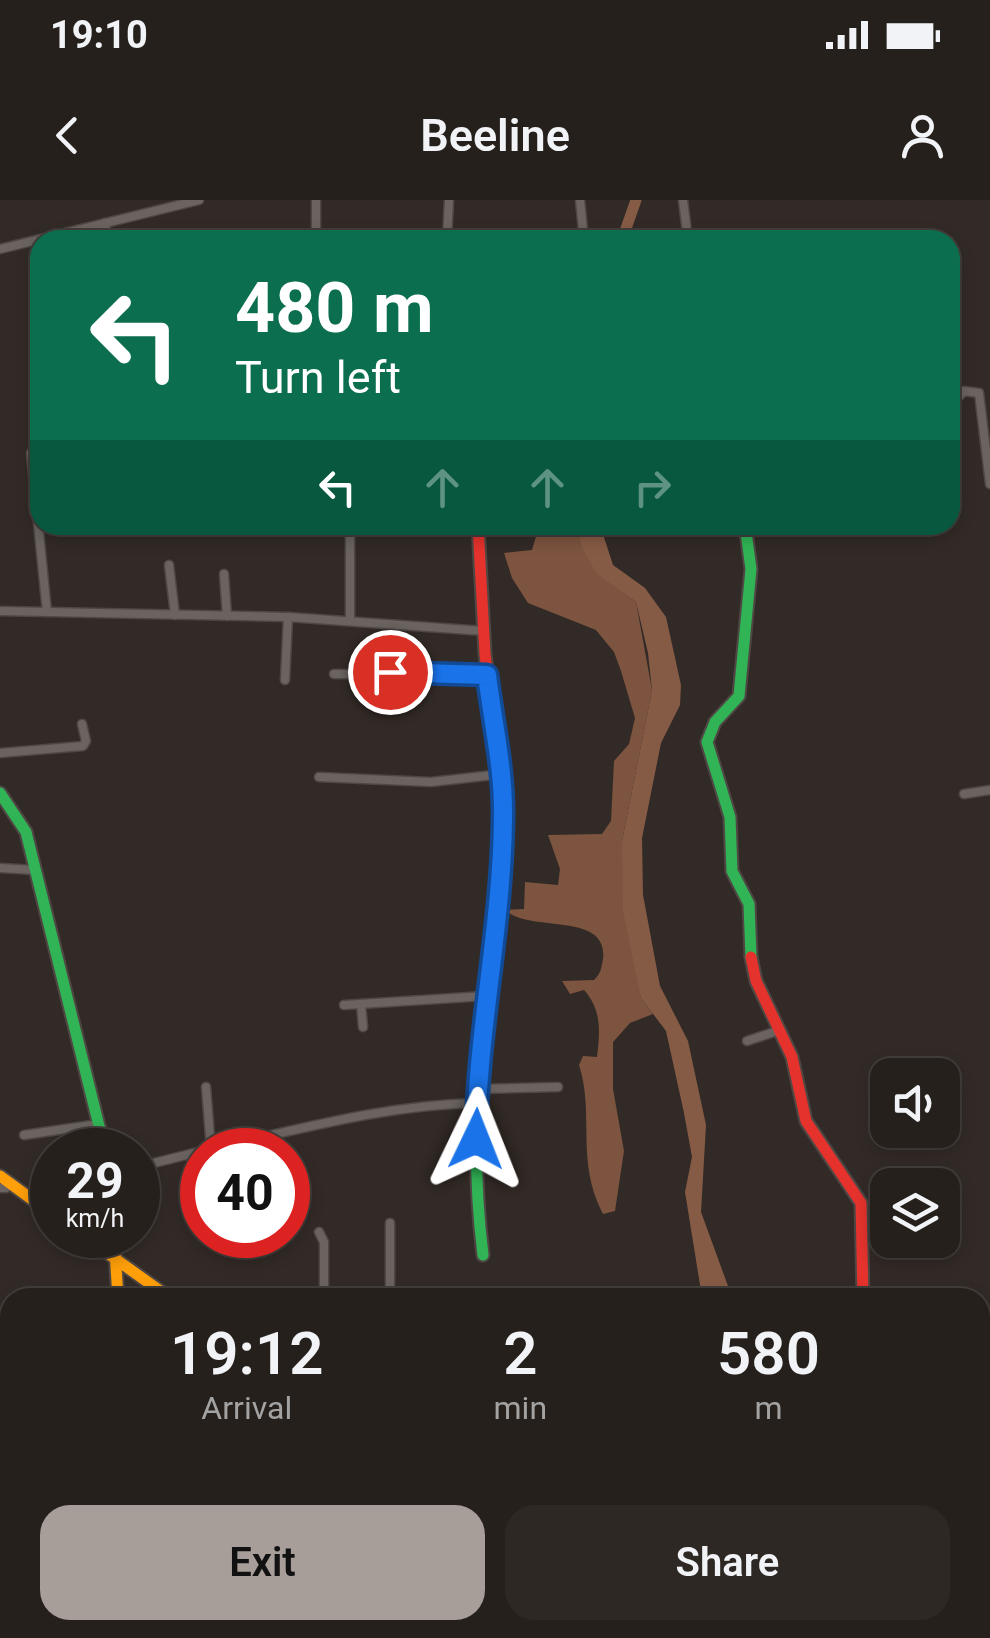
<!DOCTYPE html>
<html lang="en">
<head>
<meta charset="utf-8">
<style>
	:root { --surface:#26201c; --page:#2e2825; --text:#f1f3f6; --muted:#a4a3a3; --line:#423e3b; --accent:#a89e99 }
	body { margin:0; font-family:Roboto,sans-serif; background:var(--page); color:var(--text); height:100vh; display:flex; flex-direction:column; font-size:38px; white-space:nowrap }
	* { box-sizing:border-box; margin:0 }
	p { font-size:32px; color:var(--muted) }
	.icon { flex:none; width:55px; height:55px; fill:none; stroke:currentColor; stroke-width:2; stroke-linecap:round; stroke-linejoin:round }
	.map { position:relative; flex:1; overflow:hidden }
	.sheet { position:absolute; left:0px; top:1088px; width:990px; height:352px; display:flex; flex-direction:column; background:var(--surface); border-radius:30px 30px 0 0; box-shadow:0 5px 15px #0003,0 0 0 2px var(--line) }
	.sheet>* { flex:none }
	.guide { position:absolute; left:30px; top:30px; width:930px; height:305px; border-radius:30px; box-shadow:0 5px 15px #0003,0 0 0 2px var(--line); background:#0b6e4f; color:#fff; overflow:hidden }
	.buttons { position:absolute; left:870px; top:858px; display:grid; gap:20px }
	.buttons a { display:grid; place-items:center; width:90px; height:90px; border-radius:20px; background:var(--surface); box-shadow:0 5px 15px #0003,0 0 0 2px var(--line); font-size:50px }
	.speed { position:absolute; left:30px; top:928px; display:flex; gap:20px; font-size:50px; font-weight:700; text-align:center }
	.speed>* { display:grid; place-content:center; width:130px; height:130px; border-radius:50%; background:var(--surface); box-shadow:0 5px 15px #0003,0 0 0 2px var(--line); line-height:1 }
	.speed small { font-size:25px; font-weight:400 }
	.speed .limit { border:15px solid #d22; background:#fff; color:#111 }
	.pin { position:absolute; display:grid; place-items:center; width:85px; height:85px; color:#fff; margin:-42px; border:5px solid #fff; border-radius:50%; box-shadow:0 2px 10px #0007 }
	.me { position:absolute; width:110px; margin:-55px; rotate:2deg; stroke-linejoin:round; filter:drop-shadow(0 0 8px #0008) }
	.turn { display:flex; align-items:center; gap:35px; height:210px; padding:0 40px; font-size:45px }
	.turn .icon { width:130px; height:130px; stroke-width:2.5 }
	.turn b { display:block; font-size:70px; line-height:85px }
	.lanes { display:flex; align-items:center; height:95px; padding:0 40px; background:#0003; justify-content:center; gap:50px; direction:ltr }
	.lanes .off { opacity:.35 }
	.eta { display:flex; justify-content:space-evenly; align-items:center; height:170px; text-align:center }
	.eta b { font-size:60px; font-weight:600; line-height:70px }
	.button { display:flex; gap:20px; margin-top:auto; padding:20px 40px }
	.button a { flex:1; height:115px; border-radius:30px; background:var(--accent); color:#111; font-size:40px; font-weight:600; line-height:115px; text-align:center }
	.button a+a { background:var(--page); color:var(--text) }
	.status { display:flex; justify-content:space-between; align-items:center; height:70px; padding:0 50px; background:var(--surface); direction:ltr }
	.status svg { height:28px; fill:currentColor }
	header { display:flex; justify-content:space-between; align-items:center; height:130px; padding:0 40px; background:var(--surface); font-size:45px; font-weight:600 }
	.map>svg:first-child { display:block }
	.built { fill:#422e24 }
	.forest { fill:#7c543f }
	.water { fill:#865b45 }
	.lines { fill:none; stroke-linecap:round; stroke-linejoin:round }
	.river { stroke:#865b45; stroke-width:11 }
	.street-casing { stroke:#4f4744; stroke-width:11 }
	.fast-casing { stroke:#4f4744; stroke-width:15 }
	.slow-casing { stroke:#4f4744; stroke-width:15 }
	.jam-casing { stroke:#4f4744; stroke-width:15 }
	.street { stroke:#6a6360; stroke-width:8 }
	.fast { stroke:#30b455; stroke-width:11 }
	.slow { stroke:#ff9f0a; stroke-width:11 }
	.jam { stroke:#e5322d; stroke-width:11 }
	.route-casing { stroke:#114b97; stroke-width:25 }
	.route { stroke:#1a73e8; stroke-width:18 }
</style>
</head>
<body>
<div class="status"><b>19:10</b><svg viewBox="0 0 49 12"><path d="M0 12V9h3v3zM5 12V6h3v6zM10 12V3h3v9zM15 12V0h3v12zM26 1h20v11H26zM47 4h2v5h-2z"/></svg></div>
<header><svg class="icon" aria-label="back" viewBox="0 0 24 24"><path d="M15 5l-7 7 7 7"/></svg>Beeline<svg class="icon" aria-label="person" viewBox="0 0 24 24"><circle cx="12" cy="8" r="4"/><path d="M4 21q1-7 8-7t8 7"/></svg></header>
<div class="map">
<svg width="990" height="1438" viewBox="0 0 990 1438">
	<rect width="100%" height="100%" fill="#322a26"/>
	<polygon class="built" points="143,1430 226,1430 226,1438 144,1438"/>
	<path class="forest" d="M560 325H577C586 364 605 379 636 402L652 490 622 641 641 798 653 814 630 823 613 842V889L624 951 615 1011 603 1014C575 960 595 915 579 865L583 856 597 857C600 832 602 810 584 790L570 794 562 781 594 780C601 773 601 769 603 759 609 711 530 733 505 710L524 709 525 682 558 685 560 669 548 635 602 634 611 621 614 561 629 544 635 518 621 471 614 452 596 430 528 403 512 378 504 353 532 350 538 330H559Z"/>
	<polygon class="water" points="577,325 600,325 613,365 645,388 666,417 681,485 680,505 661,543 642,638 643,695 660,786 688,841 706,925 701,1012 732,1097 702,1097 685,992 692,957 684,913 666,831 641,798 623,711 622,641 652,490 648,453 636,402 597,374 582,348"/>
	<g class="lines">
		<polyline class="river" points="622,40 636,0"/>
		<g class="street-casing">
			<g id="street">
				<polyline points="580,0 584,40"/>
				<polyline points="683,0 688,40"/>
				<polyline points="105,23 108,40"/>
				<polyline points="316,40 316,0"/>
				<polyline points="447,40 449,0"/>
				<polyline points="0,49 199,0"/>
				<polyline points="950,206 964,191 979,193 990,284"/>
				<polyline points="31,253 47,412"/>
				<polyline points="169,365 175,415"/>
				<polyline points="224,374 227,416"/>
				<polyline points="0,411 288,417 484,431"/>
				<polyline points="350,421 350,325"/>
				<polyline points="334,474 487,475"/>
				<polyline points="285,480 288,417"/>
				<polyline points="0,553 83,546 86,541 82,524"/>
				<polyline points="319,577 431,582 502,574"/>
				<polyline points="964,594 990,590"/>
				<polyline points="0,668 35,670"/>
				<polyline points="361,804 363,827"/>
				<polyline points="344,805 485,796"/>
				<polyline points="747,841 780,830"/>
				<polyline points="206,887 211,949"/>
				<polyline points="478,889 558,887"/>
				<polyline points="24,935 99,924"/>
				<path d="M206 950C297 930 384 905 476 903"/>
				<polyline points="138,967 202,951"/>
				<polyline points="0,988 6,988"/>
				<polyline points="319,1032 324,1042 324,1098"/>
				<polyline points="390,1098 390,1023"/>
				<polyline points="0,1198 10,1196"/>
				<polyline points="0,1391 10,1389"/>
				<polyline points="39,1430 40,1438"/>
				<polyline points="886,1438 887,1430"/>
			</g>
		</g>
		<g class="fast-casing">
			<g id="fast">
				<polyline points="745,325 751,369 739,496 715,522 707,542 730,617 732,671 749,704 751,757"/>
				<polyline points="0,593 26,632 105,950"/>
				<path d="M483 1055C472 966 475 877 488 788"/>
				<polyline points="363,1430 365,1438"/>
				<polyline points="755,1430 778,1438"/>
				<polyline points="419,1438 451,1430"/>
			</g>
		</g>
		<g class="slow-casing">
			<g id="slow">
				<polyline points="0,976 52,1014"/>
				<polyline points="82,1035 170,1098"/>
				<polyline points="114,1035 118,1098"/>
				<polyline points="141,1430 142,1438"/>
			</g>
		</g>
		<g class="jam-casing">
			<g id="jam">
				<polyline points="478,325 485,454 503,605 488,788"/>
				<polyline points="751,757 756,781 792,857 806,921 861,1003 863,1098"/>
				<polyline points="373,1430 375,1438"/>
			</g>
		</g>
		<use href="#street" class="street"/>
		<use href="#fast" class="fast"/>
		<use href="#slow" class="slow"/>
		<use href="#jam" class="jam"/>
	</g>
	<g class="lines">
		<g class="route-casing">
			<path id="route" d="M390 472 487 475C493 523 504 570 503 619 502 727 477 832 476 939"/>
		</g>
		<use href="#route" class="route"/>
	</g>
</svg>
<div class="buttons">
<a><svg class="icon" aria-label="sound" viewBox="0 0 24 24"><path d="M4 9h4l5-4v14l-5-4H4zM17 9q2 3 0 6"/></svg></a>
<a><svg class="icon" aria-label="layers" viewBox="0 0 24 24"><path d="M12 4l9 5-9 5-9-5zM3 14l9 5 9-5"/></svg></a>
</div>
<div class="speed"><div>29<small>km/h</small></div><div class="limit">40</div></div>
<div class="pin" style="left:390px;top:472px;background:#d93025"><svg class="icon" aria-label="arrive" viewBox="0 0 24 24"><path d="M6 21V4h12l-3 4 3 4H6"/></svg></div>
<svg class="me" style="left:476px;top:939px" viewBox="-20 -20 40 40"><path d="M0-17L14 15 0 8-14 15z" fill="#1a73e8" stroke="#fff" stroke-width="4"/></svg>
<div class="guide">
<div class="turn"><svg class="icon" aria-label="left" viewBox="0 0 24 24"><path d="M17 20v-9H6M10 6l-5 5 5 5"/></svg><div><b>480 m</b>Turn left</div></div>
<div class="lanes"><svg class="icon" aria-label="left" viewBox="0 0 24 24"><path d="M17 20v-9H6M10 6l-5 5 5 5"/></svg><svg class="icon off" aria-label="ahead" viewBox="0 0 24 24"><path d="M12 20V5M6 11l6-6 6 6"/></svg><svg class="icon off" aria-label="ahead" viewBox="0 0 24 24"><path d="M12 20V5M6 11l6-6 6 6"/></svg><svg class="icon off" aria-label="right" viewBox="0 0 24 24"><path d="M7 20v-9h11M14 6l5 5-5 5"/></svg></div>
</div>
<section class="sheet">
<div class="eta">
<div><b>19:12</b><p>Arrival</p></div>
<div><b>2</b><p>min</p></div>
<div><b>580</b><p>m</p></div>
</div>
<div class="button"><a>Exit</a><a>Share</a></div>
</section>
</div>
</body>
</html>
